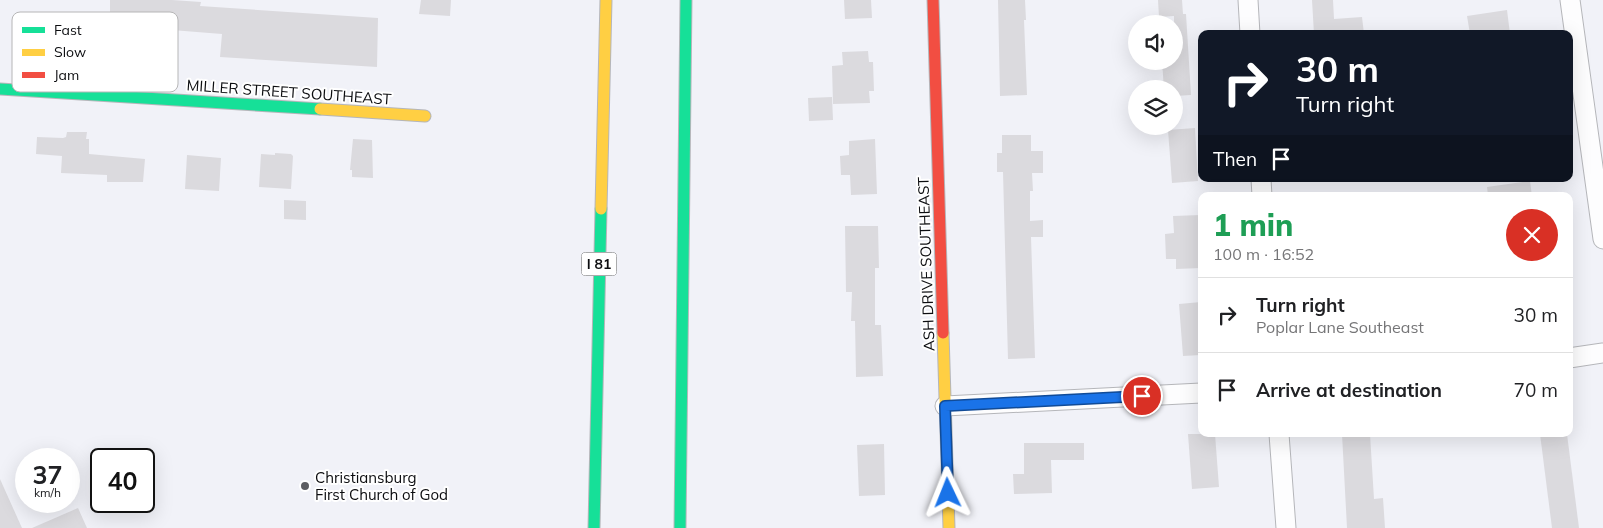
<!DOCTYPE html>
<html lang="en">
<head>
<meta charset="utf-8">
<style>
	:root { --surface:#fff; --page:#f6f6f6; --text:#202124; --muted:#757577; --line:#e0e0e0 }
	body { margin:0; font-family:Mulish,sans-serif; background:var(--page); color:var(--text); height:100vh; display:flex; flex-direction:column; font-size:19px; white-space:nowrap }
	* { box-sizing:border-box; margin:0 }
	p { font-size:16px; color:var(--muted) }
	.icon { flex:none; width:28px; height:28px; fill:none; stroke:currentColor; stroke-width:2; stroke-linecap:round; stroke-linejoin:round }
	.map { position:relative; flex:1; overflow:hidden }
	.details { position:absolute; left:1198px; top:192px; width:375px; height:245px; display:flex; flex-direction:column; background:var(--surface); border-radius:10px; box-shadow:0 5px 20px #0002 }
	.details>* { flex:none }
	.guide { position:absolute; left:1198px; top:30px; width:375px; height:152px; border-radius:10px; box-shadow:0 5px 20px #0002; background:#111827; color:#fff; overflow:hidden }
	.controls { position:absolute; left:1128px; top:15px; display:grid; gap:10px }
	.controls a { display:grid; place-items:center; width:55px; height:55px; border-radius:50%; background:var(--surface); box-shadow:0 5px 20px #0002; font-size:25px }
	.speed { position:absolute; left:15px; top:448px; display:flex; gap:10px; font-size:25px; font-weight:700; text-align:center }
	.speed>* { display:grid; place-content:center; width:65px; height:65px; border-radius:50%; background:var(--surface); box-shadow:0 5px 20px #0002; line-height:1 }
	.speed small { font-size:12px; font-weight:400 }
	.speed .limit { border:2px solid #111; border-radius:8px; background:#fff; color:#111 }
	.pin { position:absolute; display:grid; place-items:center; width:42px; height:42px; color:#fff; margin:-21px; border:2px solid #fff; border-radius:50%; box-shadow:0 1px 5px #0007 }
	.me { position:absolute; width:55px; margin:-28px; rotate:358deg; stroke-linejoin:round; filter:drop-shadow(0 0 4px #0008) }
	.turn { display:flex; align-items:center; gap:18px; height:105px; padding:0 15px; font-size:22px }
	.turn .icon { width:65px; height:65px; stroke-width:2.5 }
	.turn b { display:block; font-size:35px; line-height:42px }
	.then { display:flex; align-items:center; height:48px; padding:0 15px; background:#0003; gap:10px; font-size:19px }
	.round { display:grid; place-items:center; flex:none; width:52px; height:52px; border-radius:26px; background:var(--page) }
	.overview { display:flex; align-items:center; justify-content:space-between; height:85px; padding:0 15px }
	h1 { font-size:30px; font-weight:800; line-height:38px; color:#1e9e55 }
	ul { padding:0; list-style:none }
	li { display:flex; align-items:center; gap:15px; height:75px; padding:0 15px; border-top:1px solid var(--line) }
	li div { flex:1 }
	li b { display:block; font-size:19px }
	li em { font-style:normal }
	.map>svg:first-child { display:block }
	.building { fill:#dbdade }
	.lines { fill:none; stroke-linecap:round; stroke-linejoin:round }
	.street-casing { stroke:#b5b6ba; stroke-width:21 }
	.fast-casing { stroke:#b5b6ba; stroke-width:13 }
	.slow-casing { stroke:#b5b6ba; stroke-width:13 }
	.jam-casing { stroke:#b5b6ba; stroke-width:13 }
	.street { stroke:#fdfdfe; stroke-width:19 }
	.fast { stroke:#16e098; stroke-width:11 }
	.slow { stroke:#ffcf43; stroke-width:11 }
	.jam { stroke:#f24e42; stroke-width:11 }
	.route-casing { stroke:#114b97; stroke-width:12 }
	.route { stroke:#1a73e8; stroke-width:9 }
	.poi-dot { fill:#5c5d61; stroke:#fff; stroke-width:2 }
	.labels { text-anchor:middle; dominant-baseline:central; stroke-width:4; stroke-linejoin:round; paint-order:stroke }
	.shield { fill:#fff; stroke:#555658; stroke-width:1 }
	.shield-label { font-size:14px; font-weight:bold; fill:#0c0d10 }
	.street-label { font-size:15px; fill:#0c0d10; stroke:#fff }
	.poi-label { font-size:15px; fill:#0c0d10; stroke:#fff; text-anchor:start }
	.key { fill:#fff; stroke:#b6b6b7; stroke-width:1 }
	.key-label { font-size:14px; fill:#0c0d10 }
</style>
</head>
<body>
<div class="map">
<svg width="1603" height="528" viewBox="0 0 1603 528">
	<rect width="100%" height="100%" fill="#f1f2f8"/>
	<g class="building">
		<polygon points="110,0 172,0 201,2 200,6 378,18 377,67 220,57 222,34 134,27 132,35 110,33"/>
		<polygon points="421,0 451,0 450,16 419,14"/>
		<polygon points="844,0 871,0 872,18 845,19"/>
		<polygon points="998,0 1025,0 1026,20 1024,20 1027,95 1000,96"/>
		<polygon points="1158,0 1182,0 1183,14 1186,14 1191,95 1174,96 1174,89 1164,89 1162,61 1174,61 1174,16 1159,17"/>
		<polygon points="1312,0 1333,0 1334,19 1362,17 1364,34 1314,34"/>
		<polygon points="1507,10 1510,34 1470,34 1467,16"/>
		<polygon points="868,51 869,62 873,62 874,91 869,91 870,103 833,104 832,66 843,65 842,52"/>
		<polygon points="832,97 833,120 809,121 808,98"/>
		<polygon points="1195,128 1198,181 1172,183 1168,130"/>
		<polygon points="67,132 87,132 86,139 89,139 89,154 145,159 143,182 107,182 107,175 61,173 62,156 36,154 37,137 63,138 66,137"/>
		<polygon points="1002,135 1031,135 1031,151 1043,151 1043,173 1032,173 1033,191 1030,191 1030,221 1043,220 1043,237 1031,237 1035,358 1008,359 1003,172 997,172 997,153 1002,153"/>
		<polygon points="353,139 372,140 373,178 352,177 352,170 350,170"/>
		<polygon points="875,139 877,194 851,195 850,175 841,175 840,156 849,155 849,141"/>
		<polygon points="275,153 291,154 293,156 291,189 259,187 261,154 275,155"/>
		<polygon points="187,155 221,158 219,191 185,189"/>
		<polygon points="1530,181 1532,196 1488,196 1487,187"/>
		<polygon points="284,200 306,201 306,220 284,219"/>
		<polygon points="1201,215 1201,268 1176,269 1176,259 1166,259 1165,234 1174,233 1173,216"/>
		<polygon points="845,226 878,226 879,268 875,268 875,325 881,325 883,376 856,377 855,321 851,321 852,292 846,292"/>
		<polygon points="1201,302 1201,355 1183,356 1179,304"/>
		<polygon points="1188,434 1215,434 1219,487 1192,489"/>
		<polygon points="1342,434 1370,434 1374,499 1383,498 1385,528 1347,528"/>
		<polygon points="1540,434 1567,434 1579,528 1552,528"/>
		<polygon points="1024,443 1084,443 1084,460 1051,460 1052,493 1014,494 1013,474 1024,474"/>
		<polygon points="884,444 885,495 859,496 857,445"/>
		<polygon points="0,479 22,528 0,528"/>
		<polygon points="78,508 87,528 32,528"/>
	</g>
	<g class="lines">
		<g class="street-casing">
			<g id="street">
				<polyline points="1248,0 1250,34"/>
				<polyline points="1570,0 1603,239"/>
				<polyline points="1261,179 1262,196"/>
				<polyline points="1569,358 1603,353"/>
				<polyline points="945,406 1201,393"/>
				<polyline points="1279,434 1286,528"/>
			</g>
		</g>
		<g class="fast-casing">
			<g id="fast">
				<polyline points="0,89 320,109"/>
				<polyline points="594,528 601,209"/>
				<polyline points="680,528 686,0"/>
			</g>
		</g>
		<g class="slow-casing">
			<g id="slow">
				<polyline points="320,109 425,116"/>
				<polyline points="601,209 606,0"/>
				<polyline points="943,333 949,528"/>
			</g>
		</g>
		<g class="jam-casing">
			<polyline id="jam" points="933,0 943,333"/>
		</g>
		<use href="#street" class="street"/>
		<use href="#fast" class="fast"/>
		<use href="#slow" class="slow"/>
		<use href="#jam" class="jam"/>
	</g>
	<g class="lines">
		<g class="route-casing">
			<polyline id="route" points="948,493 945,406 1142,396"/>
		</g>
		<use href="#route" class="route"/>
	</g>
	<circle class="poi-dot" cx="305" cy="486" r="5"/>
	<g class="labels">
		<rect class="shield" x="581.5" y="252.5" width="35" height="23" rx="4"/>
		<g class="shield-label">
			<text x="599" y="264">I 81</text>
		</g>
		<g class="street-label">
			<text transform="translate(289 92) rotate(4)">MILLER STREET SOUTHEAST</text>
			<text transform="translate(926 264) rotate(-92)">ASH DRIVE SOUTHEAST</text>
		</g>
		<g class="poi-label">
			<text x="315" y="477">Christiansburg<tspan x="315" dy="17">First Church of God</tspan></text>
		</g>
	</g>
	<rect x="12" y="12" width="166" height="80" rx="8" class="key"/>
	<rect x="22" y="27" width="23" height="6" fill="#16e098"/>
	<rect x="22" y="49" width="23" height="7" fill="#ffcf43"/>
	<rect x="22" y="72" width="23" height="6" fill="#f24e42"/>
	<g class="key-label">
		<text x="54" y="35">Fast</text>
		<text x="54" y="57">Slow</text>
		<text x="54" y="80">Jam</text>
	</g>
</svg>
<div class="controls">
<a><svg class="icon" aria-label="sound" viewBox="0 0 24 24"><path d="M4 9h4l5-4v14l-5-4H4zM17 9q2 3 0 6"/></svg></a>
<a><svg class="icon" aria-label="layers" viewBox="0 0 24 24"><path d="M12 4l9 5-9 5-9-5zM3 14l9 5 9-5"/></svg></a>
</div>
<div class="speed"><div>37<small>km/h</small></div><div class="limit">40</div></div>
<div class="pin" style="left:1142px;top:396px;background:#d93025"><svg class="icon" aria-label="arrive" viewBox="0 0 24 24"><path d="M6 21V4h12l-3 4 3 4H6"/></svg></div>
<svg class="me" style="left:948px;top:493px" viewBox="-20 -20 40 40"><path d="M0-17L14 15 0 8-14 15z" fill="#1a73e8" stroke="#fff" stroke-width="4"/></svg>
<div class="guide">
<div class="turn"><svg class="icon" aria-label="right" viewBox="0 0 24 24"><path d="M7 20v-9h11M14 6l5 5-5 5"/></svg><div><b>30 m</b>Turn right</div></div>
<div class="then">Then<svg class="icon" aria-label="arrive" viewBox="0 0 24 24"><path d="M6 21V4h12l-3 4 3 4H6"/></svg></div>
</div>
<section class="details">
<div class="overview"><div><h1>1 min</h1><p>100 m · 16:52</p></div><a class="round" style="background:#d93025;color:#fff"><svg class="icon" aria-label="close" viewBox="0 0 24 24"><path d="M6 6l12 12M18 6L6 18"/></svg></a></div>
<ul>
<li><svg class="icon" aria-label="right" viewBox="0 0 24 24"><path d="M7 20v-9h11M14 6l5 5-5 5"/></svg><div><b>Turn right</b><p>Poplar Lane Southeast</p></div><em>30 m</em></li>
<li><svg class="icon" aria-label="arrive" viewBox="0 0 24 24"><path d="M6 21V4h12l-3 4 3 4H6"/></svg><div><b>Arrive at destination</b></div><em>70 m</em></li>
</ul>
</section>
</div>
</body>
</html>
